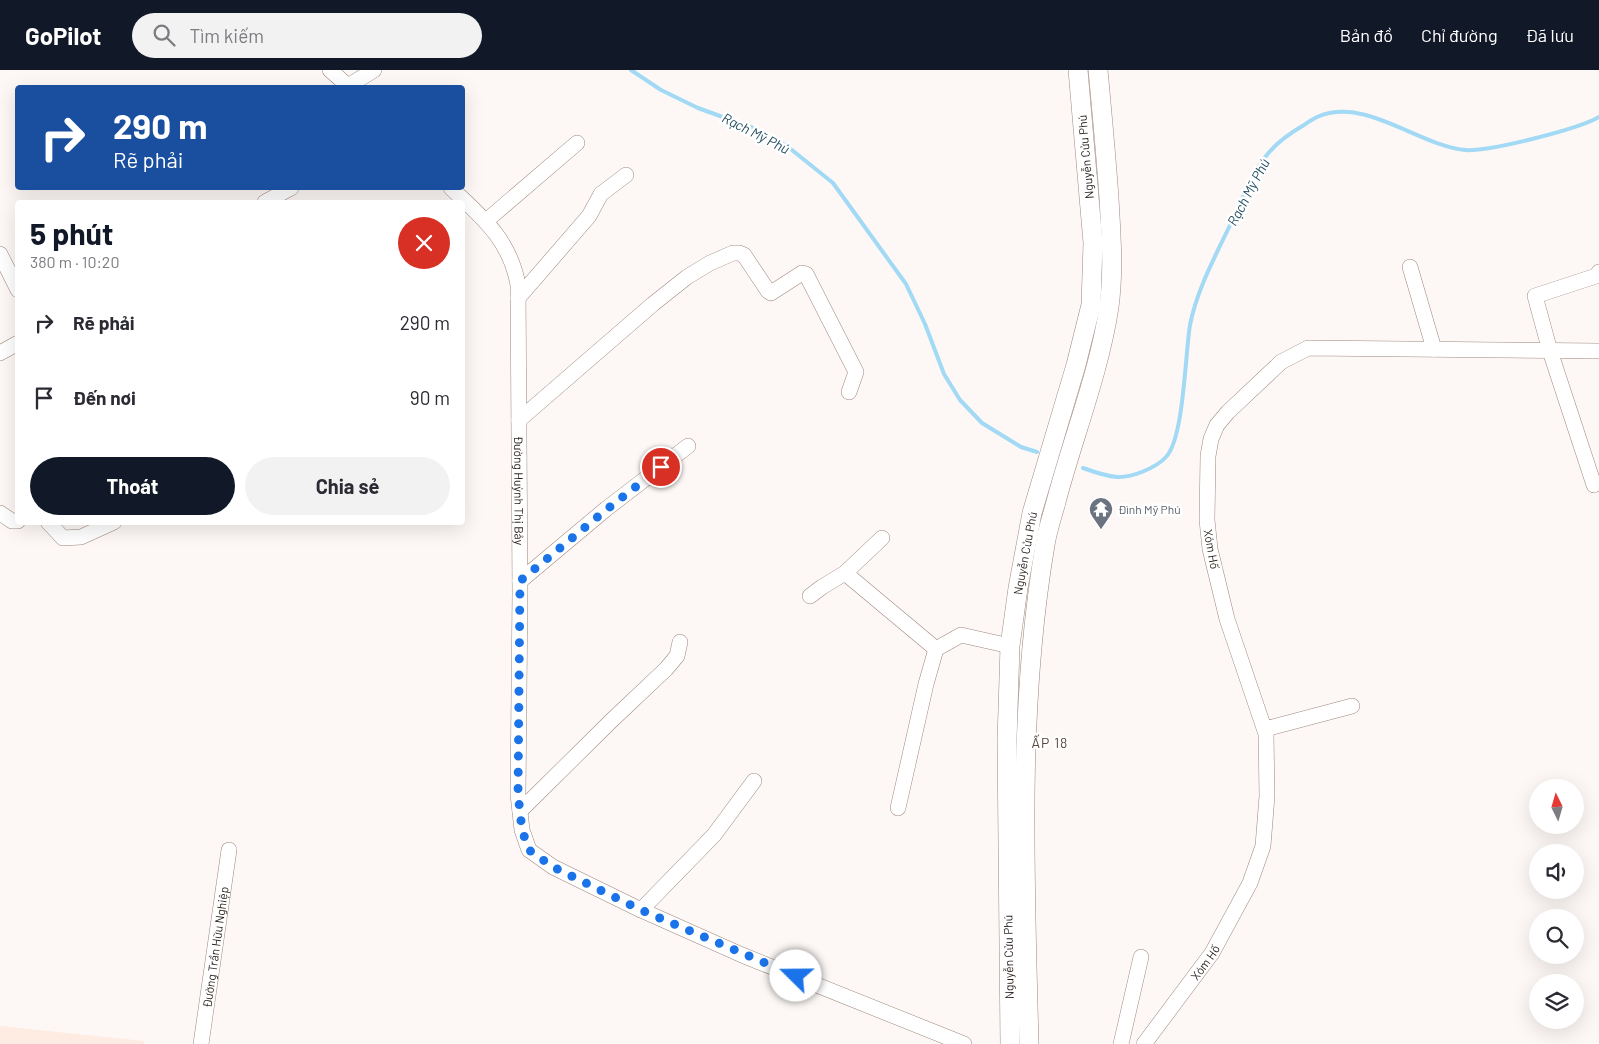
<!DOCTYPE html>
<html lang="vi">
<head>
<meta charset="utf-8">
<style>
	:root { --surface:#fff; --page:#f2f2f3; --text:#2b2b33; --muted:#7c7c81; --accent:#111827 }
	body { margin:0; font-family:Barlow,sans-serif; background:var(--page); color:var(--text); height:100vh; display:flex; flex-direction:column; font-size:19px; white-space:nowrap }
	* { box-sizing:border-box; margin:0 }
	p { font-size:16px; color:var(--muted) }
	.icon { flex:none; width:28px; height:28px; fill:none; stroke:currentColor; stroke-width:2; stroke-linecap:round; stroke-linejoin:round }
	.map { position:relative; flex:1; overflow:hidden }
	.details { position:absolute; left:15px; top:130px; width:450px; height:325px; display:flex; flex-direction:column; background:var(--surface); border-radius:5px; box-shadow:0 5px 20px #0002 }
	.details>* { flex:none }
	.hud { position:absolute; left:15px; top:15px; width:450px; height:105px; border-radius:5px; box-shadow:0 5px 20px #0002; background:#1a4fa0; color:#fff; overflow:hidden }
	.needle { width:32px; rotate:355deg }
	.buttons { position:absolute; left:1529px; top:709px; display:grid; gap:10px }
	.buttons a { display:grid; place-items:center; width:55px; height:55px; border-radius:50%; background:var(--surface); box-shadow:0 5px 20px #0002; font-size:25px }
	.pin { position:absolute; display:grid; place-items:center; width:42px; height:42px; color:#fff; margin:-21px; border:2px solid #fff; border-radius:50%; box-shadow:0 1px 5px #0007 }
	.me { position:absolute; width:55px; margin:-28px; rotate:292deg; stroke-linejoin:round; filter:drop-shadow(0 0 4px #0008) }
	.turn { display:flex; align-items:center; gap:18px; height:105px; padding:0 15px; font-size:22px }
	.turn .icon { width:65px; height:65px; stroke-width:2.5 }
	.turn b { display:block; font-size:35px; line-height:42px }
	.round { display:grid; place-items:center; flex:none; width:52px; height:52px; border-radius:26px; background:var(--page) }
	.head { display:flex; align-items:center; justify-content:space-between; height:85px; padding:0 15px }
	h1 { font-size:30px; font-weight:700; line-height:38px; color:var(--accent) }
	.primary-button { display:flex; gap:10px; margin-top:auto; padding:10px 15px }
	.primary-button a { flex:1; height:58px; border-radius:30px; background:var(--accent); color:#fff; font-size:20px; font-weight:700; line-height:58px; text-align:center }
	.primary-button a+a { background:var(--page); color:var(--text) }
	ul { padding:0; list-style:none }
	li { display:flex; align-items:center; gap:15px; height:75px; padding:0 15px }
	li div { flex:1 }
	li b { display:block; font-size:19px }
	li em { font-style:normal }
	header { display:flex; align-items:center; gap:30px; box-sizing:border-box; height:70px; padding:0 25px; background:var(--accent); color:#fff }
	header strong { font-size:24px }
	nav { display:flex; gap:28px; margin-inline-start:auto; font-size:18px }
	.search { width:350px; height:45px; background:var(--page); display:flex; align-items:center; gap:12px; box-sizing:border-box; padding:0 18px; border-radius:28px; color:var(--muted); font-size:19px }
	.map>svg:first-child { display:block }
	.medical { fill:#feebe2 }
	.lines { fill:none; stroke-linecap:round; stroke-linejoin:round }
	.stream { stroke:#a2d9f4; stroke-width:4 }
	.minor-casing { stroke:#9f887d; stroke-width:16 }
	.major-casing { stroke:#9f887d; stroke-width:20 }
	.minor { stroke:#fff; stroke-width:15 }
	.major { stroke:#fff; stroke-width:19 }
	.route { stroke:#1a73e8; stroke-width:9; stroke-dasharray:0 16.2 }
	.labels { text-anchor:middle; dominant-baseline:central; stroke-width:5; stroke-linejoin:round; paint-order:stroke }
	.street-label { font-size:12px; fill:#271e1a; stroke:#fff }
	.worship-label { font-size:12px; fill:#5b616d; stroke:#fff; text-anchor:start }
	.water-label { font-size:14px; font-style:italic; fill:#255063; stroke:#fff }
	.neighbourhood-label { font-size:14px; letter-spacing:1px; fill:#59453b; stroke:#fff }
</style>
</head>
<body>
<header>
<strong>GoPilot</strong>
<div class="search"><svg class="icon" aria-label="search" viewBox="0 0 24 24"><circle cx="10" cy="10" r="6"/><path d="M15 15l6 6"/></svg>Tìm kiếm</div>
<nav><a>Bản đồ</a><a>Chỉ đường</a><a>Đã lưu</a></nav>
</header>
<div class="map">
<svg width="1599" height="974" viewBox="0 0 1599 974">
	<rect width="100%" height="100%" fill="#fdf8f6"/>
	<polygon class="medical" points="0,956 144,971 144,974 0,974"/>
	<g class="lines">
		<g class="stream">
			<polyline points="631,0 661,20 698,38 753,58 787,76 833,113 906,214 925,254 944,304 960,330 982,353 1021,377 1037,382"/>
			<path d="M1083 398C1094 402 1105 406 1117 407 1131 408 1156 398 1166 387 1184 368 1185 285 1190 255 1197 219 1216 185 1232 151 1242 130 1251 106 1266 86 1276 73 1290 63 1304 55 1308 52 1313 49 1317 47 1365 26 1417 75 1465 80 1488 82 1579 59 1599 47"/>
		</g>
		<g class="minor-casing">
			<g id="minor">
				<polyline points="330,0 348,16"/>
				<polyline points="350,18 348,16 374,0"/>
				<path id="s1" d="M451 118C483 148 510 170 518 215L520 522 518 724 522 760 529 780 553 797 641 840 742 885 964 974"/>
				<polyline points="265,132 291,118"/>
				<polyline points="486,151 577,73"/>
				<polyline points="0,184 18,220"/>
				<polyline points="1410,197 1434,279"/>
				<polyline points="518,228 589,146 601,124 626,105"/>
				<polyline points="0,283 18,273"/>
				<polyline points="519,350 653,234 687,207 710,193 733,183 739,183 744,185 768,221 771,223 802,203 806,204 856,302 849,322"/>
				<polyline points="1594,415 1550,281 1535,226 1596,206 1599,202"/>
				<polyline points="0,443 12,451 18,451"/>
				<polyline points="48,452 63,468 81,467 114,452"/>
				<polyline points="882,468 845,503 936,579 961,565 1010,576"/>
				<polyline points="520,511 606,439 688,376"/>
				<polyline points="810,526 822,517 845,503"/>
				<polyline points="1265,659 1352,636"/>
				<polyline points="898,738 926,614 936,579"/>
				<polyline points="520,741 610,652 666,599 677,586 680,572"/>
				<polyline points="641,840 714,765 754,711"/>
				<path id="s2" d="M201 974 229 780"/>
				<polyline points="1121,974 1141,887"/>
				<path id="s3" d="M1144 974 1212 883 1250 813 1263 776 1267 726 1266 664 1227 549 1210 479 1207 450 1208 386 1211 369 1217 355 1228 342 1281 292 1308 278 1599 281"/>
			</g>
		</g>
		<g class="major-casing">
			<g id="major">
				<path id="s4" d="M1010 974 1007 671 1010 576 1018 518 1032 443 1076 295 1091 235 1093 173 1078 0"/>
				<path d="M1029 974C1025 808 1017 640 1045 475 1047 461 1052 447 1056 432 1073 367 1099 303 1109 237 1114 200 1111 165 1109 128 1106 85 1102 43 1098 0"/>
			</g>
		</g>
		<use href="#minor" class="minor"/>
		<use href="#major" class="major"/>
	</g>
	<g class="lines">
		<polyline class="route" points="661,397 606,440 520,511 518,724 522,760 529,780 553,797 641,840 796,906"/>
	</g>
	<defs>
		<g id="temple-pin" transform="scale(1.25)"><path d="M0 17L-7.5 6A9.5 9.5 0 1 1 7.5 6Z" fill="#6b7280" stroke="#fff"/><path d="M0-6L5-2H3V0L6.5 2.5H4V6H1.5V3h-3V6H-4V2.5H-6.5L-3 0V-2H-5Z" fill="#fff"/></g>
	</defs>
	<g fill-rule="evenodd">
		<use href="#temple-pin" x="1101" y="439"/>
	</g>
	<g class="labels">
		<g class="street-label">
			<text transform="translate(1085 87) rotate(-95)">Nguyễn Cửu Phú</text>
			<text stroke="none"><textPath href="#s1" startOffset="326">Đường Huỳnh Thị Bảy</textPath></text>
			<text transform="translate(1212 479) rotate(80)">Xóm Hố</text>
			<text stroke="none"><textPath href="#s4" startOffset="492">Nguyễn Cửu Phú</textPath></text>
			<text stroke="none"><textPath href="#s2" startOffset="98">Đường Trần Hữu Nghiệp</textPath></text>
			<text transform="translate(1008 887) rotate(-91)">Nguyễn Cửu Phú</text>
			<text stroke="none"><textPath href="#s3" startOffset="102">Xóm Hố</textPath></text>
		</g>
		<g class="worship-label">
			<text x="1118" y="439">Đình Mỹ Phú</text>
		</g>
		<g class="water-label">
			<text transform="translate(756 63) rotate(27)">Rạch Mỹ Phú</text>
			<text transform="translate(1248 122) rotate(-62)">Rạch Mỹ Phú</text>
		</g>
		<g class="neighbourhood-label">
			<text x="1050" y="672">ẤP 18</text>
		</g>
	</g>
</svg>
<div class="buttons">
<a><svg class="needle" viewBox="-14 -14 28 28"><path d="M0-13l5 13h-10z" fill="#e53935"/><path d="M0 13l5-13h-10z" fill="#7c7c81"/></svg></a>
<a><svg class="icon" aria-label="sound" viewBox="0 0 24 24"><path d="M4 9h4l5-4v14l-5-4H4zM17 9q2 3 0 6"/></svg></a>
<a><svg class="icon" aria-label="search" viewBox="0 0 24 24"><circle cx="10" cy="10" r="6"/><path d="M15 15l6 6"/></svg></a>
<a><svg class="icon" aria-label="layers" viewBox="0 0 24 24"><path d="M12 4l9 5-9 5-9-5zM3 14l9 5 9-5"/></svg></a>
</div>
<div class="pin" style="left:661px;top:397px;background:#d93025"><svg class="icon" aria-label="arrive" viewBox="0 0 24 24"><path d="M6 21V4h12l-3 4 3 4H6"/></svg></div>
<svg class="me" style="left:796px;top:906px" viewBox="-20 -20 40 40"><circle r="19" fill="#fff"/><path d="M0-13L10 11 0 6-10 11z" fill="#1a73e8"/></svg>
<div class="hud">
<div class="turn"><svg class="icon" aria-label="right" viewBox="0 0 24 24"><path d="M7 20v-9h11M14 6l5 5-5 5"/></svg><div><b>290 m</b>Rẽ phải</div></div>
</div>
<section class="details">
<div class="head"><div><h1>5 phút</h1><p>380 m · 10:20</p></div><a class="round" style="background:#d93025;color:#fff"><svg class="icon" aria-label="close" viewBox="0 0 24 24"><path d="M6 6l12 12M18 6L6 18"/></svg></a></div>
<ul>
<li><svg class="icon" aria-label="right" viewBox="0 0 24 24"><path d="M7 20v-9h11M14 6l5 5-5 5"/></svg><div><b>Rẽ phải</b></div><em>290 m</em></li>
<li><svg class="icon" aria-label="arrive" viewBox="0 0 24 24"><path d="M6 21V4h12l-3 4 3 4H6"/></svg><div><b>Đến nơi</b></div><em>90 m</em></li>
</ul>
<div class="primary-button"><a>Thoát</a><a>Chia sẻ</a></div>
</section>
</div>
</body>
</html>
